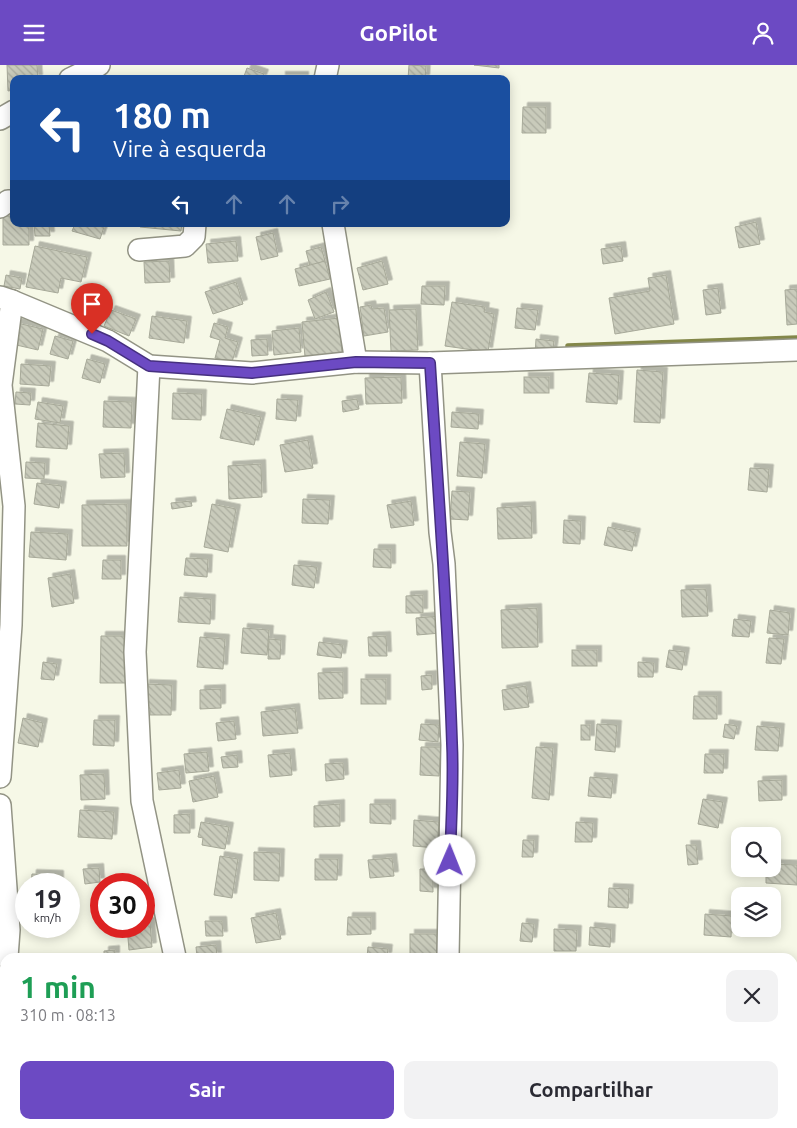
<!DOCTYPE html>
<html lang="pt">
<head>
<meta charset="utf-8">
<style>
	:root { --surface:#fff; --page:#f2f2f3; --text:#2b2b33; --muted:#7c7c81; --accent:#6c4ac3 }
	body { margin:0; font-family:Ubuntu,sans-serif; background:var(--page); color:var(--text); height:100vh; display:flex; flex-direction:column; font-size:19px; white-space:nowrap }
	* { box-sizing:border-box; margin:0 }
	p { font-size:16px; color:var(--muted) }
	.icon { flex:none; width:28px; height:28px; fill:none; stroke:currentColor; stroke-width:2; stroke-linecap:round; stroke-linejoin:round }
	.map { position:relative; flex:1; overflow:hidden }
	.details { position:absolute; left:0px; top:888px; width:798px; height:176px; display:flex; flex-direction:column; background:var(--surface); border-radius:15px 15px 0 0; box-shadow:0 2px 12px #0003 }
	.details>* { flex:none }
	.hud { position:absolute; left:10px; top:10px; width:500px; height:152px; border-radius:10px; box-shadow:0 2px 12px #0003; background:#1a4fa0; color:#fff; overflow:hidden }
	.buttons { position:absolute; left:731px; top:762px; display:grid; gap:10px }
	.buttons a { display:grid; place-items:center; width:50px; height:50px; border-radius:10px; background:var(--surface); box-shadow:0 2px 12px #0003; font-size:25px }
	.speed { position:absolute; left:15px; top:808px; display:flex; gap:10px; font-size:25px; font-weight:700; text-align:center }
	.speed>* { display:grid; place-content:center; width:65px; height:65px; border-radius:50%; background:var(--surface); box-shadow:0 2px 12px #0003; line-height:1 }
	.speed small { font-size:12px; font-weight:400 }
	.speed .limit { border:8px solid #d22; background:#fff; color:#111 }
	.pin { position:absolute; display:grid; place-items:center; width:42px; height:42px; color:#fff; margin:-51px -21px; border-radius:50% 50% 50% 0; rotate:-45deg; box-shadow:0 0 5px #0007 }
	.pin .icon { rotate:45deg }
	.me { position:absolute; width:55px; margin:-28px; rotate:1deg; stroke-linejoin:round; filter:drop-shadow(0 0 4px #0008) }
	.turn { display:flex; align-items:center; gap:18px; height:105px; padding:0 20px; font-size:22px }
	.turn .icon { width:65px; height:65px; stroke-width:2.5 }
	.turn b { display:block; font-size:35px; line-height:42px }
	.lanes { display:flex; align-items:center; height:48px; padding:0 20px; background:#0003; justify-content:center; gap:25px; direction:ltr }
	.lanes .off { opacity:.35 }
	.round { display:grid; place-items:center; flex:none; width:52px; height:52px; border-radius:10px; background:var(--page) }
	.headline { display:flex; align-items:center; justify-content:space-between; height:85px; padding:0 20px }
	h1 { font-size:30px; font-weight:700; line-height:38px; color:#1e9e55 }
	.cta { display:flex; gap:10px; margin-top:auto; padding:10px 20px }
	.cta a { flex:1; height:58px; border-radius:10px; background:var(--accent); color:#fff; font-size:20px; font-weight:700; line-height:58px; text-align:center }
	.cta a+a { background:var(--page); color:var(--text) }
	header { display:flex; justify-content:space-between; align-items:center; height:65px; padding:0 20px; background:var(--accent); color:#fff; font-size:22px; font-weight:700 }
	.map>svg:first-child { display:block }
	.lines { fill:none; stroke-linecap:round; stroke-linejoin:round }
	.stream { stroke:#838749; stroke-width:5.5 }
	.building { fill:url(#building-back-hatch); stroke:#a7a999; filter:url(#shadow) }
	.minor-casing { stroke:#939485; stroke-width:24 }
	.minor { stroke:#fff; stroke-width:21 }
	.route-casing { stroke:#46307f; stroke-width:12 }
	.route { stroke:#6c4ac3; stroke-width:9 }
</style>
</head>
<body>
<header><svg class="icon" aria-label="menu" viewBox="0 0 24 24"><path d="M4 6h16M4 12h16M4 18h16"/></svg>GoPilot<svg class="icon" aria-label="person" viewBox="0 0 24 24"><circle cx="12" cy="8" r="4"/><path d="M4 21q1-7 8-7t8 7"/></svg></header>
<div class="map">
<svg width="797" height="1063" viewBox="0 0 797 1063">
	<defs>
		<pattern id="building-back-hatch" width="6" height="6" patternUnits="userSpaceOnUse" patternTransform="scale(1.25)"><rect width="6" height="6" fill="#c9cbbb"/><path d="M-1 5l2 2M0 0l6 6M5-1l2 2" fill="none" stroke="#abad9f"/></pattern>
		<filter id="shadow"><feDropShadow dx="4.5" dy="-4.5" stdDeviation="0" flood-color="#0004"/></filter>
	</defs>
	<rect width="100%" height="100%" fill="#f6f8e7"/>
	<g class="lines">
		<polyline class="stream" points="568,281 797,273"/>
	</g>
	<g class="building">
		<polygon points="7,0 37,0 38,14 14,14 14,25 8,26"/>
		<polygon points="409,0 426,1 425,14 408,14"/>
		<polygon points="474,0 499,0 499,3"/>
		<polygon points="247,3 264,9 262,14 243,14"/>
		<rect x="281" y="11" width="23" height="3"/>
		<polygon points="523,42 546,42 546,68 522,68"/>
		<rect x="11" y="107" width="3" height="23"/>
		<polygon points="3,151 14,151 14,159 29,159 29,180 3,180"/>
		<polygon points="756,157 760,179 739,183 735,162"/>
		<polygon points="34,159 49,159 50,171 35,171"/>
		<polygon points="75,159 105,159 100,174 72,166"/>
		<polygon points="140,159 182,159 181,166 140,162"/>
		<polygon points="273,168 278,191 261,195 256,172"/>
		<polygon points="236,176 238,196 208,198 206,179"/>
		<polygon points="35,181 87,192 81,217 61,213 58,228 26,222"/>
		<polygon points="621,181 623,196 603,199 601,184"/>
		<polygon points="321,182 325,196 310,201 306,186"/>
		<polygon points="169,196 170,217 145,218 144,197"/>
		<polygon points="325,196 330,214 299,221 295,204"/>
		<polygon points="382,196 388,219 363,225 357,203"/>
		<polygon points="6,210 22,213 20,224 4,221"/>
		<polygon points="666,210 674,259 615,269 609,233 650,226 648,213"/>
		<polygon points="236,217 243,239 213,249 205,227"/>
		<polygon points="422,221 445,221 444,240 421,239"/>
		<polygon points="718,223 721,248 706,250 703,225"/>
		<polygon points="797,224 797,259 787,260 785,225"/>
		<polygon points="81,225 100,235 92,253 72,244"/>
		<polygon points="326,227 334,247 315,254 308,235"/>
		<polygon points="452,237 485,242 484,247 494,249 488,287 445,281"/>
		<polygon points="371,240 372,244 384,243 388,267 364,271 360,242"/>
		<polygon points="517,243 538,245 535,265 515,263"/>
		<polygon points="416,244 418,285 391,286 389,245"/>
		<polygon points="111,245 136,254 129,271 104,261"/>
		<polygon points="152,251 187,256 184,278 149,273"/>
		<polygon points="339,253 342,289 305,292 302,257"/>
		<polygon points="17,258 43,264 38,285 12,279"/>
		<polygon points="214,258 228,262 225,273 238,277 232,297 215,293 220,275 210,272"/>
		<polygon points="299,263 301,287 274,290 272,266"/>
		<polygon points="55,271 73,276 68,294 50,289"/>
		<polygon points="267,274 268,290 252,291 251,275"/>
		<polygon points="536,274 554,276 552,291 535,289"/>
		<polygon points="87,294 105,299 100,318 82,313"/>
		<polygon points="21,299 51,301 49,321 20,319"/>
		<polygon points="637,305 663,307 660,358 634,357"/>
		<polygon points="589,308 619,310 617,339 586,337"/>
		<polygon points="401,312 402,338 366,339 365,313"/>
		<rect x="524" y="312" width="25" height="16"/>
		<polygon points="16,327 31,328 30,340 15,339"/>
		<polygon points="173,328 202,329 201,355 172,354"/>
		<polygon points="277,334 298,335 296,356 276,354"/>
		<polygon points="357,334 359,344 343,347 342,336"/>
		<polygon points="104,336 132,337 131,363 103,362"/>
		<polygon points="38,337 63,341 60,358 35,354"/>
		<polygon points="227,344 261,352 254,380 220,373"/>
		<polygon points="452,347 479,349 478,364 451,362"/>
		<polygon points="38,358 69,361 67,384 36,382"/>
		<polygon points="308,375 313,403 285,407 280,380"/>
		<polygon points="460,377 485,379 482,413 457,411"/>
		<polygon points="124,388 125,412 101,413 99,389"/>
		<polygon points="26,397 45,398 44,414 25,413"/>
		<polygon points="261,399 262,432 229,434 228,401"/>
		<polygon points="750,403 769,404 767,427 748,425"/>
		<polygon points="37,418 62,421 59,443 34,439"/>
		<polygon points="452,426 470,427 468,455 450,454"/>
		<polygon points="303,434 330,435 328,459 302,458"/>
		<polygon points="191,436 192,441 172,444 171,438"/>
		<polygon points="411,436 414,460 391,463 387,440"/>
		<polygon points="127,439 127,481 82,481 82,440"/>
		<polygon points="212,439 236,444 228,487 204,482"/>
		<polygon points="531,441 532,473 498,474 497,443"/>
		<polygon points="564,455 581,456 580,479 563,478"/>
		<polygon points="608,462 636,468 632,486 604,480"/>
		<polygon points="31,467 68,469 66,495 29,492"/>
		<polygon points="374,484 391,484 391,503 373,502"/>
		<polygon points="186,493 208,494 207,512 184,510"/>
		<polygon points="103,495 121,495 121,514 102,514"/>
		<polygon points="294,500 317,502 314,523 292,520"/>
		<polygon points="70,509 74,538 52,542 48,513"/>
		<polygon points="706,524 708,551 682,552 681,525"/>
		<polygon points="423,530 423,548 406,548 406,531"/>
		<polygon points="180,532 211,534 210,559 178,557"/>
		<polygon points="537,543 538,582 502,583 501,545"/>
		<polygon points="770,545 790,548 788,570 767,568"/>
		<polygon points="440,551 441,568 417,570 416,553"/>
		<polygon points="734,554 751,556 749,572 732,571"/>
		<polygon points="243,563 269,565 267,590 241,588"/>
		<polygon points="101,571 127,571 126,618 100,618"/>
		<polygon points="386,571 387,591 369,591 368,572"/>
		<polygon points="200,572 225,574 223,604 197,602"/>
		<polygon points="769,573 784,574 781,599 766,598"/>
		<polygon points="269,574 281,575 280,594 268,594"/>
		<polygon points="319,577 343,580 341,593 317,590"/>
		<rect x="572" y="585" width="25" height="16"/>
		<polygon points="669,585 685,587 682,605 666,602"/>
		<polygon points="43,597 57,599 54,615 41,614"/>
		<polygon points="638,597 654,598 653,612 638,612"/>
		<polygon points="343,607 343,633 319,634 318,608"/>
		<polygon points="432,610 432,624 422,625 421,611"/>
		<rect x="361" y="614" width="25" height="25"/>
		<polygon points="145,619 172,620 171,650 150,650 150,643 144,643"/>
		<polygon points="526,621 529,642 504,645 502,625"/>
		<polygon points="221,624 221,643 200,644 200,625"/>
		<polygon points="694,631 717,631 717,654 693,654"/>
		<polygon points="295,643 298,668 263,671 261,647"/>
		<polygon points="23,653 43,658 38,682 18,678"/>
		<polygon points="94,655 115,655 114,681 93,680"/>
		<polygon points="234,656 236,674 218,676 216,658"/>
		<polygon points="421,659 439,660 438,677 419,675"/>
		<polygon points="597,659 617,660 615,687 595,685"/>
		<polygon points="725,659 737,661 734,674 723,672"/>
		<rect x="581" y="660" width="9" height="15"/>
		<polygon points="757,661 780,663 778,686 755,685"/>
		<polygon points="421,682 441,682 439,711 420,710"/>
		<polygon points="536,682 553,683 549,735 532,733"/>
		<polygon points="207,687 209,706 186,708 184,689"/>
		<polygon points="290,688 292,710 270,712 268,690"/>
		<polygon points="705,689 724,689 723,708 704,708"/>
		<polygon points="237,690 238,702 223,703 221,692"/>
		<polygon points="343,698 344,714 326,716 325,699"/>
		<polygon points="179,705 181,723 159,725 157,708"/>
		<polygon points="104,709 105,734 81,735 80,710"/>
		<polygon points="214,711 218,732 193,737 189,716"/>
		<polygon points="590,712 613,714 611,733 588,731"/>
		<polygon points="782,715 782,735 759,736 758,716"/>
		<polygon points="703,734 723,737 718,763 698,759"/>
		<polygon points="340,739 340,761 314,762 314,741"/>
		<polygon points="370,739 391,739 391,759 370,758"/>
		<polygon points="80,745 114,747 112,774 78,772"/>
		<polygon points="190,749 190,768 174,768 174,750"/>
		<polygon points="414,755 439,757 437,783 413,781"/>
		<polygon points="201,757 229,762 225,784 202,780 203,773 198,772"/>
		<polygon points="576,757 593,758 592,777 575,777"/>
		<polygon points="523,775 534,775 533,792 522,792"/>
		<polygon points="686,780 696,780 698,799 688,800"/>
		<polygon points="254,787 280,788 279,816 254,815"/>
		<polygon points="220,791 238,794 232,833 214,830"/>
		<polygon points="392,793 394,811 370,813 368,795"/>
		<polygon points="315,794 338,794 337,815 315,815"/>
		<polygon points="772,799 797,800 797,820 766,818 766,804 772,804"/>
		<polygon points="99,803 100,817 85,819 83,804"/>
		<polygon points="420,804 433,804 433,827 420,826"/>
		<polygon points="32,809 59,810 59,819 31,819"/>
		<polygon points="609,823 629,824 628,843 608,842"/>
		<polygon points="276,848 281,874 256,878 251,853"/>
		<polygon points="705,849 732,851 731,872 704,870"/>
		<polygon points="348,852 371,852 371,869 347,870"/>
		<polygon points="205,856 222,856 223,871 206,871"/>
		<polygon points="144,857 150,857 152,882 129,885 127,861 144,861"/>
		<polygon points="522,858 534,859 532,877 520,876"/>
		<polygon points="590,862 611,864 610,882 589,880"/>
		<polygon points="554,864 577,865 576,886 554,886"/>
		<rect x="410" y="869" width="27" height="23"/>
		<polygon points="216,880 217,892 197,892 196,882"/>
		<polygon points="368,882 388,884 387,892 367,892"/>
		<polygon points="115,885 115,892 104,892 104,886"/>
		<rect x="792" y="916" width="5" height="26"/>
		<rect x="792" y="973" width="5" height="22"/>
		<polygon points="58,1059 80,1059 79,1063 57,1063"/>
		<polygon points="111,1059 132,1059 132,1063 112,1063"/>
		<polygon points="416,1059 445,1060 445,1063 416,1063"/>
		<polygon points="541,1059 567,1059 566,1063 540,1063"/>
		<polygon points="585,1059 605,1059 604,1063 585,1063"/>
	</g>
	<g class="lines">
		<g class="minor-casing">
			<g id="minor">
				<polyline points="70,14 99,0"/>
				<polyline points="325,14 328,0"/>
				<polyline points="0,54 14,46"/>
				<polyline points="0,142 8,136 14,136"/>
				<polyline points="333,159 356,297"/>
				<polyline points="139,185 185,181 194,172 195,159"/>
				<polyline points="0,232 12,236 108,276 149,301 252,308 356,297 430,298 797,285"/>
				<polyline points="430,298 440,467 444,499 452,680 448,892"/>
				<polyline points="149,301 135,587 142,736 175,892"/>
				<polyline points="0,712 11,560 14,441 1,320 12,236"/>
				<polyline points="0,740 9,865 7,892"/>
				<polyline points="33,1059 33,1063"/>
				<polyline points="213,1059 214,1063"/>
				<polyline points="462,1059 462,1063"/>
			</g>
		</g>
		<use href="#minor" class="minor"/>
	</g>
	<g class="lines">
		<g class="route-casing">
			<path id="route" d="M92 269 108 276 149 301 252 308 356 297 430 298C438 425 448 551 452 678 454 717 451 757 450 796"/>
		</g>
		<use href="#route" class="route"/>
	</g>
</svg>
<div class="buttons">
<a><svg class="icon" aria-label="search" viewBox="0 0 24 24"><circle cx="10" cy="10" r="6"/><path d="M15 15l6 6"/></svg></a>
<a><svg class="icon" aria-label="layers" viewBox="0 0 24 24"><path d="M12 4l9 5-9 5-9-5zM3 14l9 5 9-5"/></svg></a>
</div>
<div class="speed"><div>19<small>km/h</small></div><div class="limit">30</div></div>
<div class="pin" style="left:92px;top:269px;background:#d93025"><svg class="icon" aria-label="arrive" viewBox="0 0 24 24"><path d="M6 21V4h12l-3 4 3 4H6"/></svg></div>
<svg class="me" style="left:450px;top:796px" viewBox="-20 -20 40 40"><circle r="19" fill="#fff"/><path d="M0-13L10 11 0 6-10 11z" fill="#6c4ac3"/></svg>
<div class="hud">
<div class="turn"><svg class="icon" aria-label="left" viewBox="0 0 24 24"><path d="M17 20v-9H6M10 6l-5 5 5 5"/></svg><div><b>180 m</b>Vire à esquerda</div></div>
<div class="lanes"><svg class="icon" aria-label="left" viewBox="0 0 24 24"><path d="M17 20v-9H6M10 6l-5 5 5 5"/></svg><svg class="icon off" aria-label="ahead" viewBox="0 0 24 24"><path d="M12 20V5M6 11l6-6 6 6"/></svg><svg class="icon off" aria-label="ahead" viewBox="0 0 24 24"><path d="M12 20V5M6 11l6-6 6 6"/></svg><svg class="icon off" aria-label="right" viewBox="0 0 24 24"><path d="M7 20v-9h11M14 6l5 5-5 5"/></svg></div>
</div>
<section class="details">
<div class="headline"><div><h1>1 min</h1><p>310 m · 08:13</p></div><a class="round"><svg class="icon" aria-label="close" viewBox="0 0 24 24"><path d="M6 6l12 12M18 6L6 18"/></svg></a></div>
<div class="cta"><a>Sair</a><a>Compartilhar</a></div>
</section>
</div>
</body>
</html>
